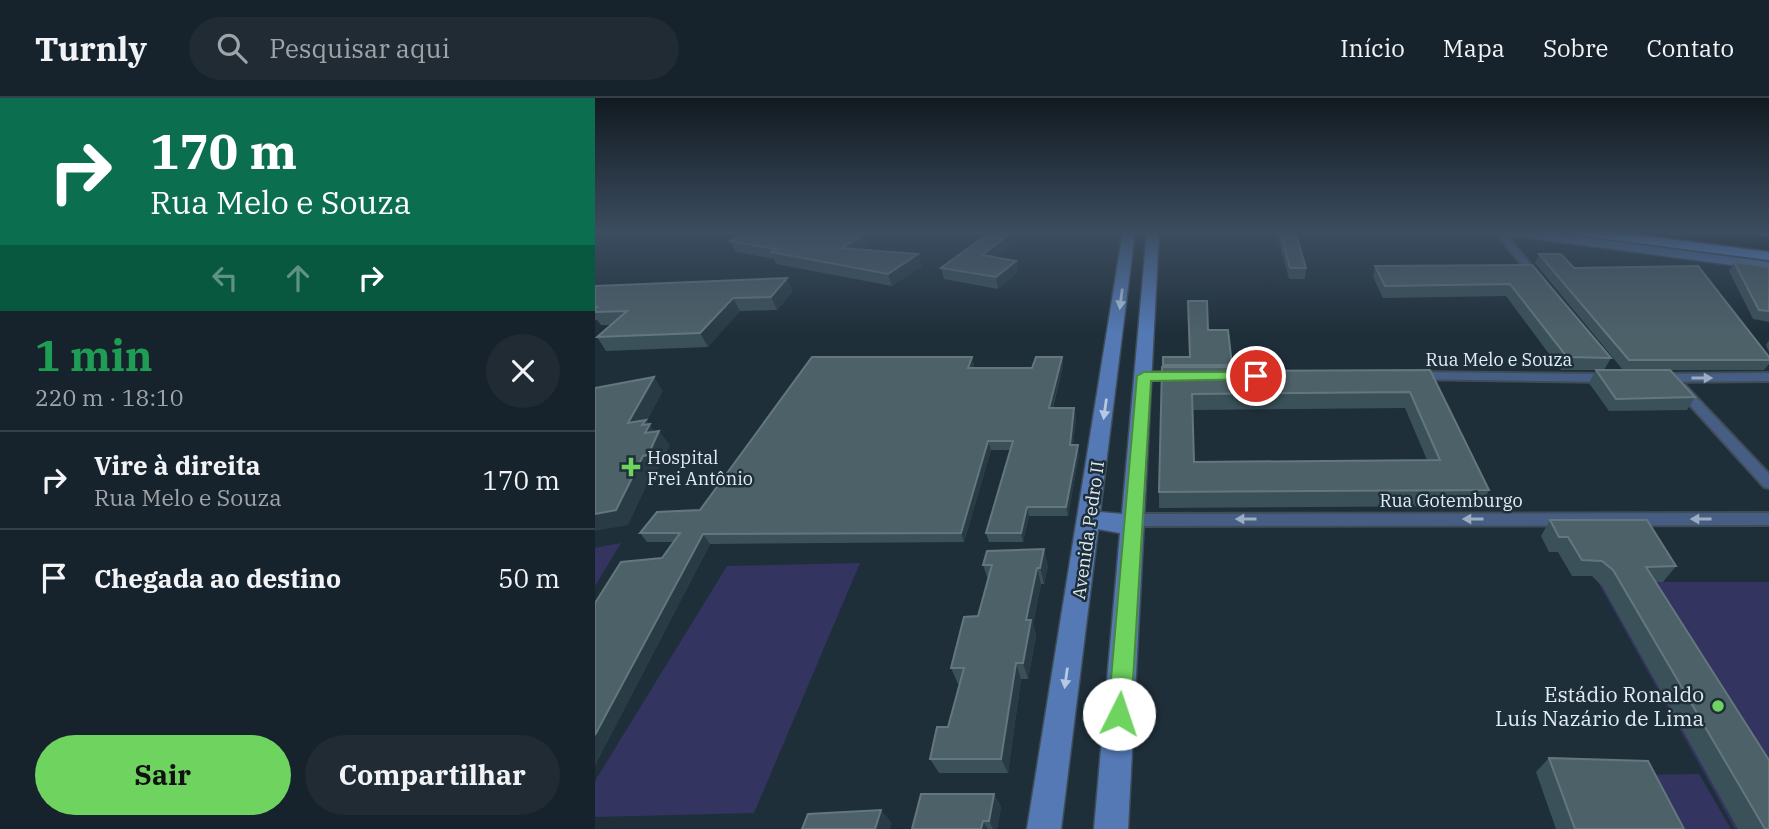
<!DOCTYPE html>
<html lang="pt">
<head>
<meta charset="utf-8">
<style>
	:root { --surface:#17232c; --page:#202b34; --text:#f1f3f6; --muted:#9ea4a9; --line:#364048; --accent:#6fd360 }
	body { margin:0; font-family:"IBM Plex Serif",serif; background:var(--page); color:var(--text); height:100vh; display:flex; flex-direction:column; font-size:26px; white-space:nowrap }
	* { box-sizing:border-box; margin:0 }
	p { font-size:23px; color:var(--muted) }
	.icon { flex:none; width:38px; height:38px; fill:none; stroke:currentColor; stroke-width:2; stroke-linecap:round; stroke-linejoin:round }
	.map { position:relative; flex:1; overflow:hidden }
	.sheet { display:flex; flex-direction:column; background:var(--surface); width:595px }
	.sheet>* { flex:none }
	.banner { background:#0b6e4f; color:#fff; overflow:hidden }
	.pin { position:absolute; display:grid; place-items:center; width:60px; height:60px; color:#fff; margin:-30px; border:4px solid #fff; border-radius:50%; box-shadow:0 2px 7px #0007 }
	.me { position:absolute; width:77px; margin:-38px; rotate:4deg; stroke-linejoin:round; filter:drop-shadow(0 0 5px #0008) }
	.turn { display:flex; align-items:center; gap:24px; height:147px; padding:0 35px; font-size:32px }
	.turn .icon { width:91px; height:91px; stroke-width:2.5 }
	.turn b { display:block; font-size:49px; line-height:60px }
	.lanes { display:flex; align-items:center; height:66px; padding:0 35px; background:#0003; justify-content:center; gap:35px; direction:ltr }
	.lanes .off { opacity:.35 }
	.round { display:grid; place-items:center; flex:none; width:74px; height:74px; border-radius:37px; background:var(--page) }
	.headline { display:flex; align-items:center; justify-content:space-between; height:119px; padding:0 35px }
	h1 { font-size:42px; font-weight:700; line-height:52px; color:#1e9e55 }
	.button { display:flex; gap:14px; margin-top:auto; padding:14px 35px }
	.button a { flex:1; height:80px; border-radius:42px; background:var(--accent); color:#111; font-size:28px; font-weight:700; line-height:80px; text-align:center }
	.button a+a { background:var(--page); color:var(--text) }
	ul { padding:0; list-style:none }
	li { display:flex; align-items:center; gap:21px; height:98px; padding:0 35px; border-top:2px solid var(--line) }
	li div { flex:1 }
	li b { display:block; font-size:26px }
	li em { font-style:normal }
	header { display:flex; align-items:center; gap:42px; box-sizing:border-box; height:98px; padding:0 35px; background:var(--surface); border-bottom:2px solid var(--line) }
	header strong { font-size:33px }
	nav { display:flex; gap:38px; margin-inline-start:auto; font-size:24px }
	.search { width:490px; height:63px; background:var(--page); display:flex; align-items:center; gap:18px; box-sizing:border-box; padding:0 24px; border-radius:38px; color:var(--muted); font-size:26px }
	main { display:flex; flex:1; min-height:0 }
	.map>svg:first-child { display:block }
	.green { fill:#333460 }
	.water { fill:#071314 }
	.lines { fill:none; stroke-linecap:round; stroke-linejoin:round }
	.street-casing { stroke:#3e4d58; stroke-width:4 }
	.secondary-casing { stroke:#3e4d58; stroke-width:3 }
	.highway-casing { stroke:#3e4d58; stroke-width:3 }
	.street { fill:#475e84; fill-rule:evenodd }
	.secondary { fill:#5479b5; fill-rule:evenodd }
	.highway { fill:#679ffd; fill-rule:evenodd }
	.wall { fill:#3b5159; fill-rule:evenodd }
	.shaded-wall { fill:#293c45 }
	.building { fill:#4d6169; stroke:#64777f; stroke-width:2; fill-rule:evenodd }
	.oneway { fill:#b7c9e0 }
	.oneway2 { fill:#9cacc1 }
	.route { fill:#6fd360; stroke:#48893e; stroke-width:2 }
	.poi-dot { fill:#6fd360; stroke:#1f2f3a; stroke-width:2.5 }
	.labels { text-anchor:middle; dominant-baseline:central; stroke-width:5; stroke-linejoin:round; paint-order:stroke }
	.street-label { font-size:18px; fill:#e1ebf3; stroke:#1f2f3a }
	.poi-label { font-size:18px; fill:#e1ebf3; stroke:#1f2f3a; text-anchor:start }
	.near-poi-label { font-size:21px; fill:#e1ebf3; stroke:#1f2f3a; text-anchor:end }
</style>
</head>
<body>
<header>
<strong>Turnly</strong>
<div class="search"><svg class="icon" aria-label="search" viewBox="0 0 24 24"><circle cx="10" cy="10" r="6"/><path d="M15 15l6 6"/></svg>Pesquisar aqui</div>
<nav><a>Início</a><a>Mapa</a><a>Sobre</a><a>Contato</a></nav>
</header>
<main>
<section class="sheet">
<div class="banner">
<div class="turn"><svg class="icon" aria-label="right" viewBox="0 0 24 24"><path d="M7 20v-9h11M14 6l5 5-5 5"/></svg><div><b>170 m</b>Rua Melo e Souza</div></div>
<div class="lanes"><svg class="icon off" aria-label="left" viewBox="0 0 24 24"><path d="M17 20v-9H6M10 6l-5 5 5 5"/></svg><svg class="icon off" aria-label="ahead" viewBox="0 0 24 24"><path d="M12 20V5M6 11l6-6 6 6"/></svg><svg class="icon" aria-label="right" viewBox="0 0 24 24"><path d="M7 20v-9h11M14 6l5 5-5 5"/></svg></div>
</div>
<div class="headline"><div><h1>1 min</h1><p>220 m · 18:10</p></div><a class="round"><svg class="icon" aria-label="close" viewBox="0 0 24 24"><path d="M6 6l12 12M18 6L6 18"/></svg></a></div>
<ul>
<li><svg class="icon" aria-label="right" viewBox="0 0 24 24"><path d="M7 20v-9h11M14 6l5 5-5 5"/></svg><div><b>Vire à direita</b><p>Rua Melo e Souza</p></div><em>170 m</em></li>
<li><svg class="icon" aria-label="arrive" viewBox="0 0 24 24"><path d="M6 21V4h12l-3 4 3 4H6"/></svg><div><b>Chegada ao destino</b></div><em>50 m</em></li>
</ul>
<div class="button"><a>Sair</a><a>Compartilhar</a></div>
</section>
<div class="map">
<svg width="1174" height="731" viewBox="0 0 1174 731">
	<rect width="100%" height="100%" fill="#1f2f3a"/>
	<g class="green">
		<polygon points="26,445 0,488 0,450"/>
		<polygon points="265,465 159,715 0,719 0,683 132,468"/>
		<polygon points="1003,484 1174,484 1174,731 1140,731"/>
		<polygon points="1104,676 1136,731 1064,731 1037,677"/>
	</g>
	<polygon class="water" points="1024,133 1124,133 1174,139 1174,152"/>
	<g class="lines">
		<g class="street-casing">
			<g id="street">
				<polygon points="899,133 908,133 947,180 947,184 941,184"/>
				<polygon points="549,274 586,274 592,278 586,282 545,281 543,278"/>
				<polygon points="820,274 1013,276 1019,280 1013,284 816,281 814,278"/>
				<polygon points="1174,275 1174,283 1065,284 1059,280 1065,276"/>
				<polygon points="1087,287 1091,288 1174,376 1174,390 1169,389 1083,294 1081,291"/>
				<polygon points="1174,415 1174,427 539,428 534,426 531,422 534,418 539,416"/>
			</g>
		</g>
		<g class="secondary-casing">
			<g id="secondary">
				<polygon points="528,133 540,133 505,414 527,416 552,133 564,133 533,731 499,731 525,435 503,431 466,731 432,731"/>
				<polygon points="907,133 943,133 1174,164 1174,172 913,137"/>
			</g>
		</g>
		<g class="highway-casing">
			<g id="highway">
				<polygon points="974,133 1011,133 1174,154 1174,162 980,137"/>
				<polygon points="1162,133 1174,133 1174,138 1163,136"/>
			</g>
		</g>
		<use href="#street" class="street"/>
		<use href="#secondary" class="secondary"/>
		<use href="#highway" class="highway"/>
	</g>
	<g class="wall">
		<polygon points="397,133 427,133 427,137 400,159 421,163 423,174 403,191 349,181 346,170"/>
		<polygon points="439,133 478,133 470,140 439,135"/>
		<polygon points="681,133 700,133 711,170 710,181 694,181"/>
		<polygon points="272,141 274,147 267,152 323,156 327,168 297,188 181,166 179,161 141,154 135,143"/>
		<polygon points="944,156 979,170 1174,259 1174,266 1169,272 1028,272 940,165"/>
		<polygon points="1139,164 1174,169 1174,224 1158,221 1134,173"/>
		<polygon points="937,167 1016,260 1009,272 966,272 911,198 788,200 778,179 780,168"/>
		<polygon points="0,188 198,193 182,212 145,213 113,249 11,253 2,239 16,227 6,227 2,222 0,222"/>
		<path d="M613 232H633L637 269 639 273 835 272 894 392 886 408 564 410V394L568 259H595ZM810 310 832 362 599 364 597 312Z"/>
		<polygon points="1174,242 1174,254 1171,247"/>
		<polygon points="377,259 379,268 379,270 437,270 467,259 468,268 458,310 481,319 478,347 484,356 473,418 434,418 428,444 394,444 391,435 415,352 396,352 369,444 115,446 0,667 0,505 67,460 78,444 52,444 45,435 105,412"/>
		<polygon points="1001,272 1100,299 1092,312 1014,313 994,285"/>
		<polygon points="955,422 1081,468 1068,484 1060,484 1174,731 1143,731 1007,488 997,478 977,478 963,454 954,454 946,438"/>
		<polygon points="388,467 453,467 449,486 446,486 438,526 441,538 433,581 426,581 413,675 344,675 335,661 353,629 365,586 363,586 356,570 383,518 393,481"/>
		<polygon points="954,660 1089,731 961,731 941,674"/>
		<polygon points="399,696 406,709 402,731 317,731"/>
	</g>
	<g class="shaded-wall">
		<polygon points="262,133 284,133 272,141 274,147 251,162 247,150"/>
		<polygon points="418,133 427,133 427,137 389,168 387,157"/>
		<polygon points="470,133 478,133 470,140"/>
		<polygon points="323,156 327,168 297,188 293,176"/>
		<polygon points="421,163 423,174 403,191 401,179"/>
		<polygon points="192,180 198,193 182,212 176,199"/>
		<polygon points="138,200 145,213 113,249 105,235"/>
		<polygon points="377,259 379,268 375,279 373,270"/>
		<polygon points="467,259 468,268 455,319 454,310"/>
		<polygon points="59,279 68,293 52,323 62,337 64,333 75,347 63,371 59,372 33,427 0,433 0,416 48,358 33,325"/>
		<polygon points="479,310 481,319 477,356 475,347"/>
		<polygon points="393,343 396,352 369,444 366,435"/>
		<polygon points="483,347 484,356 473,418 471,409"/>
		<polygon points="432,409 434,418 428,444 426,435"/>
		<polygon points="108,436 115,446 0,667 0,637"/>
		<polygon points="449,451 453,467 449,486 445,470"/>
		<polygon points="442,470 446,486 438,526 441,538 433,581 428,565 431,522"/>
		<polygon points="421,565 426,581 413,675 406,661"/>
		<polygon points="399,696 406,709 402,731 398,731 394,723"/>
		<polygon points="286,712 297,725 295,731 280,731"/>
		<polygon points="388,723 393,731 386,731"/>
	</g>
	<g class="building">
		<polygon points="154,133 262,133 260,134 270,136 247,150 323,156 293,176 176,154 181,151 135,143"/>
		<polygon points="397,133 418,133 387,157 421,163 401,179 346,170"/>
		<polygon points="685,133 700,133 711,170 695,170"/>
		<polygon points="944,156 966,156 979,170 1103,168 1174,259 1174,262 1034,262"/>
		<polygon points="1139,164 1174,169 1174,213 1164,212"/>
		<polygon points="937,167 1016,260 972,259 915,186 790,188 780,168"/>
		<polygon points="192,180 176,199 138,200 105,235 2,239 32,213 0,214 0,211 2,209 0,209 0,188"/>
		<polygon points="593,203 612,203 613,232 633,232 637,267 568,267 568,259 595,259"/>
		<polygon points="217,259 377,259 373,270 437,270 441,259 467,259 454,310 479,310 475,347 483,347 471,409 432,409 426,435 391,435 418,343 393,343 366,435 108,436 0,637 0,505 26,464 67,460 85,435 45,435 62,414 105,412"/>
		<path d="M567 269H639V273L835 272 894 392 564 394ZM815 294 845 362 599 364 597 296Z"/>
		<polygon points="1001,272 1075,272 1100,299 1021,301"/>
		<polygon points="59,279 33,325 51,322 47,327 55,326 50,335 64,333 53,357 48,358 21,412 0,416 0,290"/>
		<polygon points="955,422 1052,422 1081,468 1051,469 1174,662 1174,731 1170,731 1018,472 1007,463 987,462 973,439 964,439"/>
		<polygon points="449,451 445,470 442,470 431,522 436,522 428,565 421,565 406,661 335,661 342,629 353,629 369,570 356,570 369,519 383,518 397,467 388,467 392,453"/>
		<polygon points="954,660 1053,663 1089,731 980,731"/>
		<polygon points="326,696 399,696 394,723 388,723 386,731 317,731"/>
		<polygon points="286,712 280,731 207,731 213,716"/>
	</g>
	<defs><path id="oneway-solid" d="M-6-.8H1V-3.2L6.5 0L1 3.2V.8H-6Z" transform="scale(1.75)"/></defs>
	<g class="oneway">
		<use href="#oneway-solid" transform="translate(526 201) rotate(97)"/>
		<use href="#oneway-solid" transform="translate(510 311) rotate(98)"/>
		<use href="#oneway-solid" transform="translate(471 580) rotate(98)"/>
	</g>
	<g class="oneway2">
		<use href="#oneway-solid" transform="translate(1107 280)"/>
		<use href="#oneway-solid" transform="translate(651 421) rotate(180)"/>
		<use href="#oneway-solid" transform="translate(878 421) rotate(180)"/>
		<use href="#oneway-solid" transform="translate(1106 421) rotate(180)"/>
	</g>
	<linearGradient id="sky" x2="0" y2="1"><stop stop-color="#111a20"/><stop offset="0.57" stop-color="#3c4d60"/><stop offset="1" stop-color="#3c4d60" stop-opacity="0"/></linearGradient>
	<rect width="1174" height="235" fill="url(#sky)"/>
	<polygon class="route" points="661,274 666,276 666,281 556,283 536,616 532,624 524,627 517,624 513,616 542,278 549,274"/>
	<g class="poi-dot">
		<path d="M32.5 358.5h7v7h7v7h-7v7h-7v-7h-7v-7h7z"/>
		<circle cx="1123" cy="608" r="7"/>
	</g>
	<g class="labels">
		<g class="street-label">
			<text x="904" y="261">Rua Melo e Souza</text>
			<text x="856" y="402">Rua Gotemburgo</text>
			<text transform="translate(493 432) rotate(-82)">Avenida Pedro II</text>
		</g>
		<g class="poi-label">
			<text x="52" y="359">Hospital<tspan x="52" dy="21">Frei Antônio</tspan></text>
		</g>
		<g class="near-poi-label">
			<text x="1109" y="596">Estádio Ronaldo<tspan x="1109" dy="24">Luís Nazário de Lima</tspan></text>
		</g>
	</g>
</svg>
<div class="pin" style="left:661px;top:278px;background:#d93025"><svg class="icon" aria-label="arrive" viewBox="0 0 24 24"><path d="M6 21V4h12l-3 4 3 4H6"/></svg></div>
<svg class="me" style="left:524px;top:616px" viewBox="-20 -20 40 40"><circle r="19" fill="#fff"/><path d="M0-13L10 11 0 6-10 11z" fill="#6fd360"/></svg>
</div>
</main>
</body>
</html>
